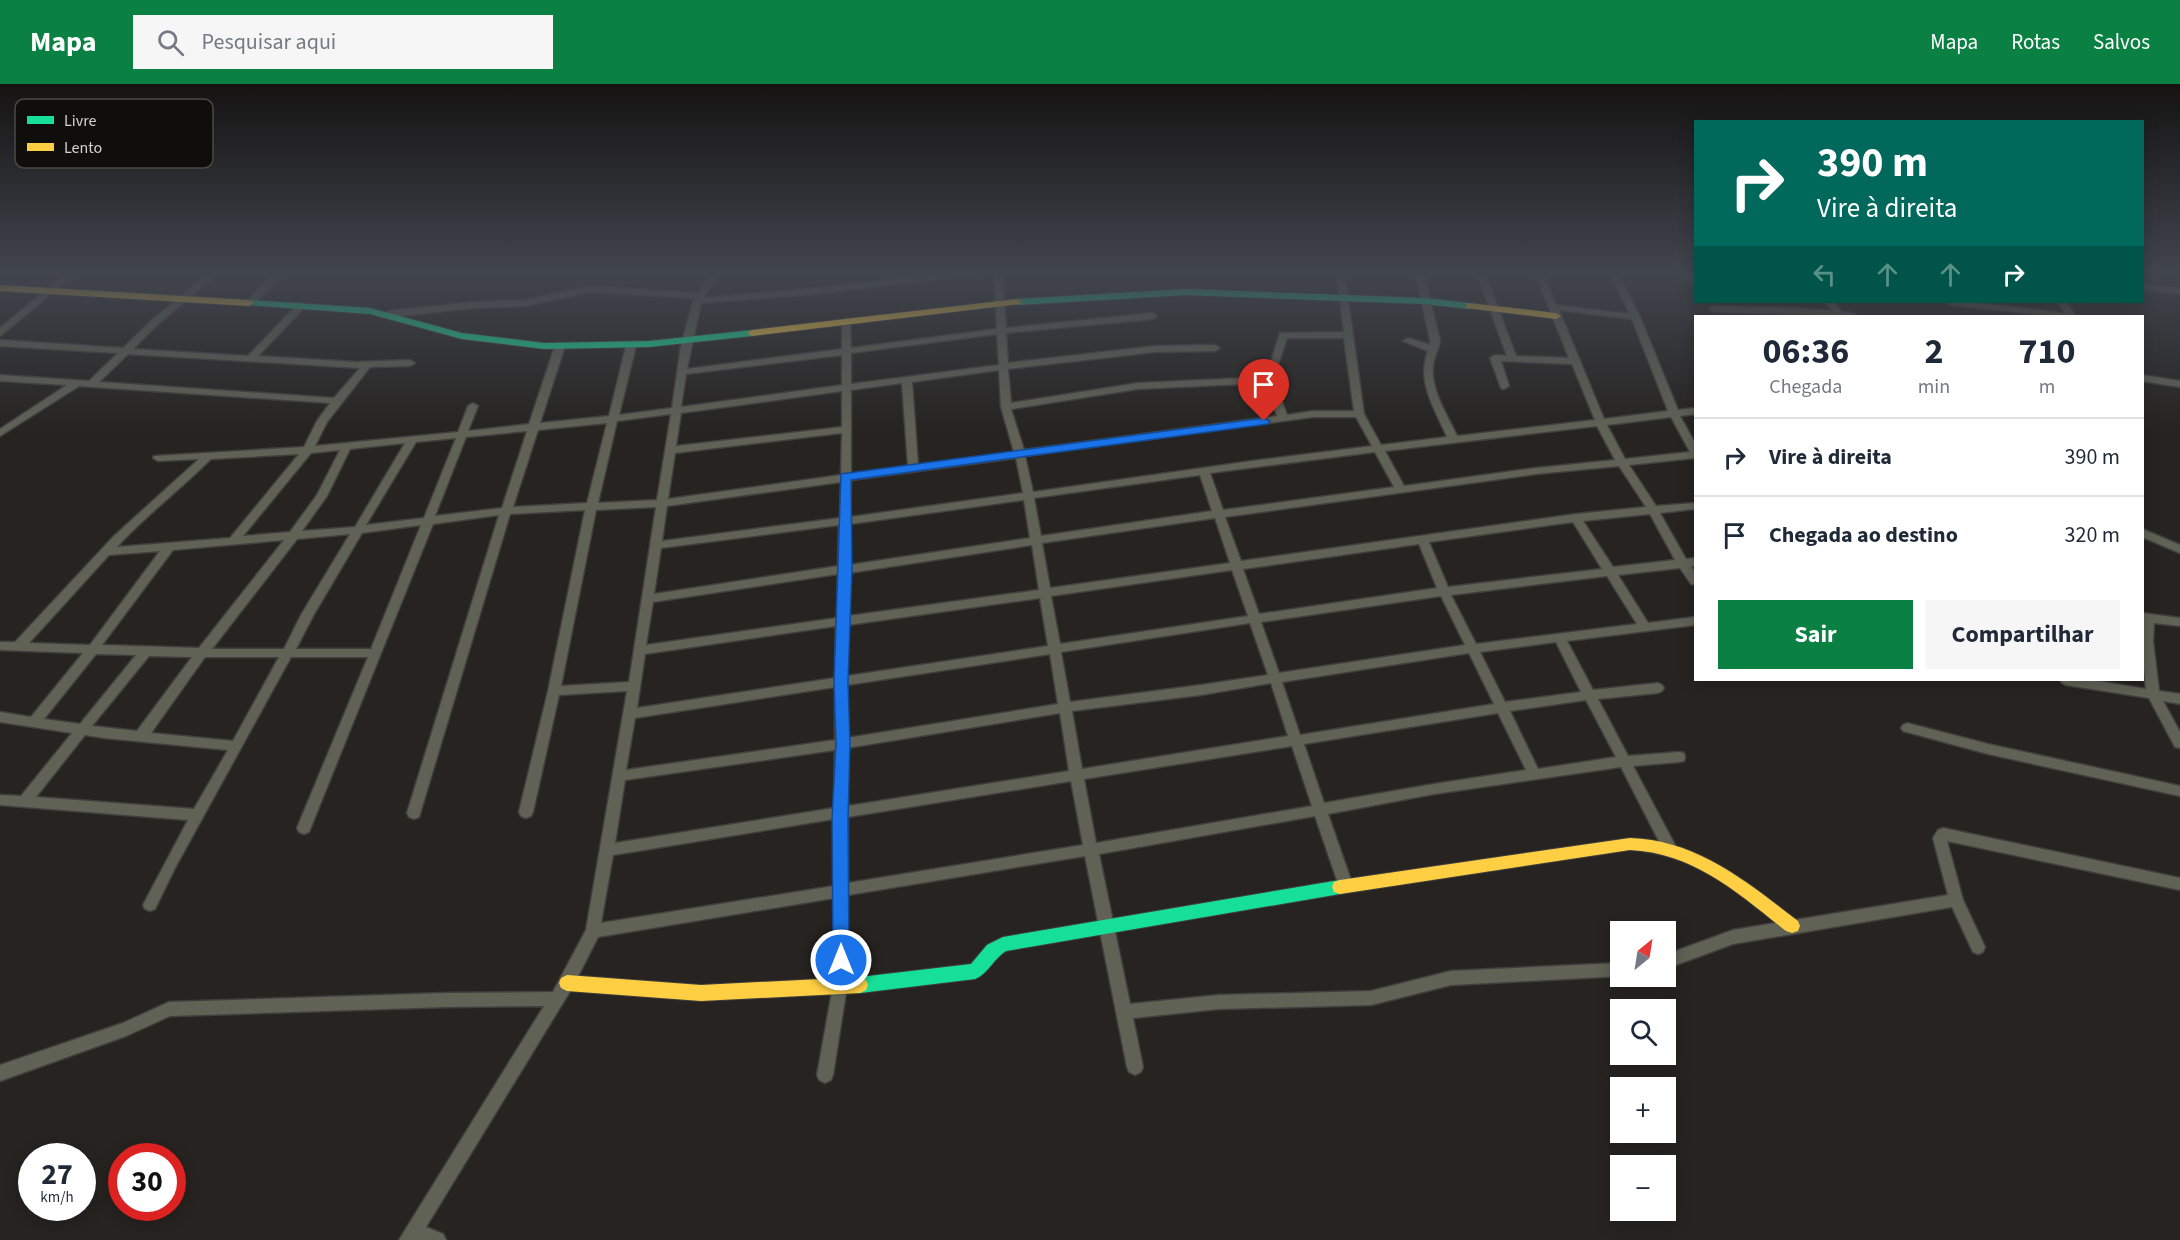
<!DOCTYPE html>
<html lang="pt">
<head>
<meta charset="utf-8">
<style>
	:root { --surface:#fff; --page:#f6f6f7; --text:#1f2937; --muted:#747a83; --line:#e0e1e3; --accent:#0b8043 }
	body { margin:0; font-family:"Source Sans 3",sans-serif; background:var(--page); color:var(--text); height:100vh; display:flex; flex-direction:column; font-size:22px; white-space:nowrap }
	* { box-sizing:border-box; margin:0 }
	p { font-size:20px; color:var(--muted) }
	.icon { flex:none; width:33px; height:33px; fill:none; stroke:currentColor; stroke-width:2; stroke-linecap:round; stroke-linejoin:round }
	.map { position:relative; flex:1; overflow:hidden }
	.panel { position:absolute; left:1694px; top:231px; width:450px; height:366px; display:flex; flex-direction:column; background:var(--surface); border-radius:0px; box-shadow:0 3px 15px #0003 }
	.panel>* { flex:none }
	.guide { position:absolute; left:1694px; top:36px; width:450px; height:183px; border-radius:0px; box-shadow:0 3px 15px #0003; background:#00695c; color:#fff; overflow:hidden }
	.needle { width:39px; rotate:30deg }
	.controls { position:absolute; left:1610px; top:837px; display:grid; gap:12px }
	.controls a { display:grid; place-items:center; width:66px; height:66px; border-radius:0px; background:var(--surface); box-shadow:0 3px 15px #0003; font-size:30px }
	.speed { position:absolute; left:18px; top:1059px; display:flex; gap:12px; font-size:30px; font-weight:700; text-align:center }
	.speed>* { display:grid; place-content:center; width:78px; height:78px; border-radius:50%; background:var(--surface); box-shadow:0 3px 15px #0003; line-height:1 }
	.speed small { font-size:15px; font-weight:400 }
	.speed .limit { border:9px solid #d22; background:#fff; color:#111 }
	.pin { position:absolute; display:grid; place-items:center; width:51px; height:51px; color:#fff; margin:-62px -26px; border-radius:50% 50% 50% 0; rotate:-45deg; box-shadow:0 0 6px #0007 }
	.pin .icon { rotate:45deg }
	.me { position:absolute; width:66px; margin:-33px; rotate:0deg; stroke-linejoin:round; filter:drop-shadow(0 0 4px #0008) }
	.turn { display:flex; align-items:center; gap:21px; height:126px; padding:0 24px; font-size:27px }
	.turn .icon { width:78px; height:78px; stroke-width:2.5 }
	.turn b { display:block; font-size:42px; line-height:51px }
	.lanes { display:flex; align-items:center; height:57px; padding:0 24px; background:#0003; justify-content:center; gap:30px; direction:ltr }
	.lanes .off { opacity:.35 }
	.eta { display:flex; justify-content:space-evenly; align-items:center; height:102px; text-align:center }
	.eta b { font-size:36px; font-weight:700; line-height:42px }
	.action { display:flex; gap:12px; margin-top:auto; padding:12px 24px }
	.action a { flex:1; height:69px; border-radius:0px; background:var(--accent); color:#fff; font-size:24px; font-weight:700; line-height:69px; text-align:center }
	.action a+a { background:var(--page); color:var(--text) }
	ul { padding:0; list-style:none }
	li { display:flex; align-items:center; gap:18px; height:78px; padding:0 24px; border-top:2px solid var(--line) }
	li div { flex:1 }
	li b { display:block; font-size:22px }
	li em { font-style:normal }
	header { display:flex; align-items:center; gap:36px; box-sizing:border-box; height:84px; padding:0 30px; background:var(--accent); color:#fff }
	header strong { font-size:28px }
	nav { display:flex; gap:33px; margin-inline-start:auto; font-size:21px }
	.search { width:420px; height:54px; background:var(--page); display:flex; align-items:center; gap:15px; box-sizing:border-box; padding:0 21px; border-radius:0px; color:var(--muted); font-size:22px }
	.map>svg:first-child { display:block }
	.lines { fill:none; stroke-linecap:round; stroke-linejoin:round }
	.street-casing { stroke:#413f3d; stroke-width:3 }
	.fast-casing { stroke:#413f3d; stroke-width:2 }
	.slow-casing { stroke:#413f3d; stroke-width:2 }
	.street { fill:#606256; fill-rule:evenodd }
	.fast { fill:#16e098; fill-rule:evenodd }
	.slow { fill:#ffcf43; fill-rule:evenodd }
	.route { fill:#1a73e8; stroke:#114b97; stroke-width:1.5 }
	.key { fill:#100e0a; stroke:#4b4944; stroke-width:1.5 }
	.key-label { font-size:16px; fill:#d6d2cd }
</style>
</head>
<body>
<header>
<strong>Mapa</strong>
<div class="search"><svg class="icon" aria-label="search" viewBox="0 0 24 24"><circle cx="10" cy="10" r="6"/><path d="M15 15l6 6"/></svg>Pesquisar aqui</div>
<nav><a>Mapa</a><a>Rotas</a><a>Salvos</a></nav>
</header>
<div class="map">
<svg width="2180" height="1156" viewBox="0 0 2180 1156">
	<rect width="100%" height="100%" fill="#262320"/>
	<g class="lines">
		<g class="street-casing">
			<g id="street">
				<polygon points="69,187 79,187 0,252 0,244"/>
				<path d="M211 187H220L157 241 133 265 248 272 298 220 301 219 305 222 304 224 258 272 355 278 410 276 415 279 410 282 370 283 327 338 315 362 458 348 468 322 473 319 478 322 468 347 529 340 555 262 560 259 565 262 540 339 609 332 626 262 631 259 636 262 619 331 672 324 681 261 694 214 590 208 525 222 473 224 389 233 385 230 389 227 473 218 525 216 590 202 698 209 713 187H721L703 214 817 204 961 187H989L985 190 817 210 701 219 687 285 842 265V237L846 234 850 237 851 264 997 245 994 187H1002L1006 244 1153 229 1157 232 1153 235 1006 249 1008 279 1155 262 1215 261 1220 264 1215 267 1155 268 1008 285 1011 319 1138 299 1266 293 1280 249 1344 248 1336 187H1344L1364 330 1381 361 1447 353C1435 325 1416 298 1428 267L1403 257 1408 254 1430 261V256L1415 187H1423L1440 256C1439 266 1434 271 1433 282 1430 305 1448 332 1457 352L1595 336 1572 280 1501 277 1509 302 1504 305 1501 304 1490 274 1495 271 1507 272 1476 187H1484L1516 272 1569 274 1534 187H1542L1556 221 1630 230 1609 187H1617L1640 233 1678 326 1695 324V330L1680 332 1695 359V374L1629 381 1656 422 1695 419V425L1660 429 1686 475 1695 474V482H1691L1695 489V501L1691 500 1680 484 1618 491 1648 539 1695 533V541L1567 557 1593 606 1658 599 1662 601 1664 604 1662 607 1658 609 1598 615 1628 672 1679 668 1684 669 1685 673 1684 677 1679 678 1633 682 1676 763 1674 767 1669 769 1664 767 1621 683 1434 710 1328 730 1353 802 1351 806 1346 808 1341 806 1339 802 1315 732 1099 770 1130 920 1219 911 1371 907 1451 887 1620 879 1621 892 1451 901 1371 921 1219 925 1133 934 1143 983 1141 988 1135 991 1129 988 1127 983 1085 772 848 811 847 902 833 991 831 996 825 999 819 996 817 991 833 902 834 814 598 853 572 904 426 1143 443 1150 446 1156H399L544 922 447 923 170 932 126 952 0 997V981L123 939 169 918 447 909 553 908 586 846 627 607 559 611 533 728 531 732 526 734 521 732 519 728 548 607 585 426 510 430 419 733 414 735 409 733 407 729 499 431 433 440 309 748 304 750 299 748 297 744 368 573H291L175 784 155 825 150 827 145 825 143 821 188 736 0 721V711L21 712 72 649 0 638V628L31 633 83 569 0 566V558H15L114 452 199 375 158 377 153 374 154 372 304 363 317 337 330 319 79 302 0 352V345L67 301 0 297V291L89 297 118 269 0 262V256L123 264 151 237ZM1559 226 1632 235 1668 327 1604 335ZM997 250 999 281 851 300V269ZM1287 254H1344L1354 327H1313L1287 331 1275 300 1276 287ZM128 270 360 284 334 314 99 298ZM842 271V301L681 323 686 290ZM999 286 1001 323 1014 368 918 381 912 298ZM902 299 908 382 851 390V306ZM1265 299 1277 332 1024 366 1011 325 1138 305ZM842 307V343L676 362 681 329ZM671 330 657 416 598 419 617 337ZM1313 333H1356L1372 362 1259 376 1033 408 1025 372ZM1671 333 1690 368 1625 375 1607 341ZM607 339 587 419 513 423 538 346ZM1597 342 1615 376 1536 384 1404 402 1385 367ZM527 347 502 424 435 432 466 353ZM842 349 841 391 668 415 675 369ZM456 354 424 434 366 441 416 358ZM405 359 355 443 302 447 327 412 350 365ZM340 366 317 411 290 448 243 452 311 369ZM1375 368 1394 403 1223 426 1210 389ZM299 370 230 454 117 463C146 431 181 405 211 375ZM1016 374 1023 409 850 433 851 396ZM1619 382 1646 423 1576 430 1241 477 1225 433 1536 390ZM1200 391 1212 427 1041 452 1034 414ZM841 398 840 434 662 457 667 422ZM1024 416 1030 454 849 481 850 440ZM656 423 629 598 561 602 596 426ZM1650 430 1675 476 1613 483 1583 437ZM1215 434 1230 479 1050 504 1042 459ZM1573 438 1602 485 1448 503 1429 458ZM421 441 371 565H296L313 532 362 449ZM839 441 838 482 654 510 661 464ZM350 450 301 531 284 565H212L297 455ZM284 456 199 564 102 561 173 466ZM1419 460 1437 504 1259 530 1243 485ZM1032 461 1039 506 848 532 849 489ZM160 467 90 561 29 559 109 471ZM1232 486 1248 532 1060 560 1051 512ZM838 490 837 534 646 561 653 518ZM1607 492 1637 540 1476 560 1451 511ZM1441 512 1465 561 1279 589 1261 538ZM1040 514 1048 562 847 592 848 541ZM1250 539 1268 591 1201 601 1070 618 1061 568ZM836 542 835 594 637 624 645 570ZM1556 558 1581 608 1505 618 1480 568ZM1469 569 1494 620 1300 651 1282 598ZM96 570 136 571 80 640 44 635ZM1050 570 1058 620 847 654V601ZM149 572 192 573 137 647 92 642ZM205 573H279L233 657 151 649ZM1271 599 1288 652 1082 685 1072 627 1201 611ZM835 603V656L626 686 635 634ZM1586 616 1616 673 1538 685 1510 627ZM1060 629 1069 687 848 722 847 664ZM1498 629 1526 686 1434 700 1324 719 1304 660ZM85 651 104 654 228 666 194 725 36 713ZM1292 662 1312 722 1096 759 1084 695ZM835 666 834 724 615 759 625 696ZM1071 697 1083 761 848 799V733ZM834 735V802L601 839 613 771Z"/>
				<polygon points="276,187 285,187 254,221 248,221 248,217"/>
				<polygon points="1683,187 1691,187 1695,193 1695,202 1692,201"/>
				<polygon points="2142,200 2180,204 2180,210 2142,206"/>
				<polygon points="1826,218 1834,218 1842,228 1853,229 1857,232 1713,228 1709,225 1713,222 1798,224 1832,227"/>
				<polygon points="1946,218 1969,218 2065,229 2058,218 2066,218 2076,232 2053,232 1950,221"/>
				<polygon points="2142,291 2180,297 2180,303 2142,297"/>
				<polygon points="2142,445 2180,461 2180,469 2142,453"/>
				<polygon points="2142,529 2180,534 2180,542 2154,539 2153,557 2159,607 2180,610 2180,620 2163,617 2180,648 2180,664 2175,663 2149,614 2066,601 2062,599 2060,596 2091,596 2146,605 2142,565"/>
				<polygon points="1907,639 1988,660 2180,702 2180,712 1988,670 1903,647 1901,644 1903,641"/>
				<polygon points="1943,744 2180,794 2180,806 1947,757 1963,816 1985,863 1983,868 1978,870 1973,868 1952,823 1733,860 1665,885 1665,871 1733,846 1948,811 1933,754 1938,746"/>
			</g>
		</g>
		<g class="fast-casing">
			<g id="fast">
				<polygon points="1186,205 1425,214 1469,219 1474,222 1469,225 1425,220 1186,211 1017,221 1012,218 1017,215"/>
				<polygon points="249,216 370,224 462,249 544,259 649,257 752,246 757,249 752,252 649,263 544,265 462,255 370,230 246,221 244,219"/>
				<path d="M1340 796 1346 798 1348 803 1346 808 1340 810 1006 867C994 874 988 890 975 895L860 909 854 906 852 901 854 896 860 893 971 880 987 861 1003 853Z"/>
			</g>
		</g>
		<g class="slow-casing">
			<g id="slow">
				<polygon points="0,201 249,216 254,219 249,222 0,207"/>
				<polygon points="1017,215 1022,218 1020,220 752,252 747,249 752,246"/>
				<polygon points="1469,219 1556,229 1561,232 1556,235 1466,224 1466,220"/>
				<path d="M1630 754C1697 756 1747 798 1798 837L1800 842 1798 847 1792 849 1786 847C1738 809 1694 769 1630 766L1340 810 1334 808 1332 803 1334 798 1340 796Z"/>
				<polygon points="567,891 701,901 860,893 866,896 868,901 866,906 860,909 701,917 567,907 561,904 559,899 561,894"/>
			</g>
		</g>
		<use href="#street" class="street"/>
		<use href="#fast" class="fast"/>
		<use href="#slow" class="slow"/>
	</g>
	<linearGradient id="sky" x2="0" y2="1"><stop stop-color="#151312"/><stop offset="0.54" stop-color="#41454e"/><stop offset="1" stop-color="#41454e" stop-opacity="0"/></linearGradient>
	<rect width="2180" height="349" fill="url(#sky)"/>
	<polygon class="route" points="1264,334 1270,337 1268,340 851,396 852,484 848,598 850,659 848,735 849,876 847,882 841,884 835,882 833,876 832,735 836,659 834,598 841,390"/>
	<rect x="15" y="15" width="198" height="69" rx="9" class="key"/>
	<rect x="27" y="32" width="27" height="8" fill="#16e098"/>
	<rect x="27" y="59" width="27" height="8" fill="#ffcf43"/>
	<g class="key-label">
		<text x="64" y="42">Livre</text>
		<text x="64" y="69">Lento</text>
	</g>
</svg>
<div class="controls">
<a><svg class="needle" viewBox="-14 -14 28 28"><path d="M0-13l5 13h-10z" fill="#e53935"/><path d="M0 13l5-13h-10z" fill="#747a83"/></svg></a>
<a><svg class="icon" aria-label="search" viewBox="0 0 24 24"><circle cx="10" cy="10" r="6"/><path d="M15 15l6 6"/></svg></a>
<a>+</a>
<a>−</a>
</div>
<div class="speed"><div>27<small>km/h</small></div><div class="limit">30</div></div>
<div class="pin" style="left:1264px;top:337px;background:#d93025"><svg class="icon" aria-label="arrive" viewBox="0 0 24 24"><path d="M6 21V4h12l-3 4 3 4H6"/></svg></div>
<svg class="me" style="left:841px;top:876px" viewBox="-20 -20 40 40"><circle r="17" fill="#1a73e8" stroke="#fff" stroke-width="3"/><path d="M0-11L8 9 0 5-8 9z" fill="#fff"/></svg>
<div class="guide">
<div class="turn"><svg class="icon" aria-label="right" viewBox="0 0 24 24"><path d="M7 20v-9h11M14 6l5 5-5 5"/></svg><div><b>390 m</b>Vire à direita</div></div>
<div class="lanes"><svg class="icon off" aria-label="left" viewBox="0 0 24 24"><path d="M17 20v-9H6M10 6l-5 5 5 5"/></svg><svg class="icon off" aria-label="ahead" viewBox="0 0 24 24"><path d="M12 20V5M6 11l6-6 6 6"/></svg><svg class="icon off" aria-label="ahead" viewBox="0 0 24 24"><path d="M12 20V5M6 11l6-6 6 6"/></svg><svg class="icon" aria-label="right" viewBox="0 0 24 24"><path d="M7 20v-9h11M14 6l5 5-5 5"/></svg></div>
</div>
<section class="panel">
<div class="eta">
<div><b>06:36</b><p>Chegada</p></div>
<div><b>2</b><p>min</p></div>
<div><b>710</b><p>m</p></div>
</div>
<ul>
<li><svg class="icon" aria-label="right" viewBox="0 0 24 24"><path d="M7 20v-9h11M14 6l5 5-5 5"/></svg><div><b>Vire à direita</b></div><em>390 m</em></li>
<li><svg class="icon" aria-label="arrive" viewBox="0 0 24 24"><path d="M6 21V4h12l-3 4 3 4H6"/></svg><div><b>Chegada ao destino</b></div><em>320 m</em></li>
</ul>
<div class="action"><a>Sair</a><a>Compartilhar</a></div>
</section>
</div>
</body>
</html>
